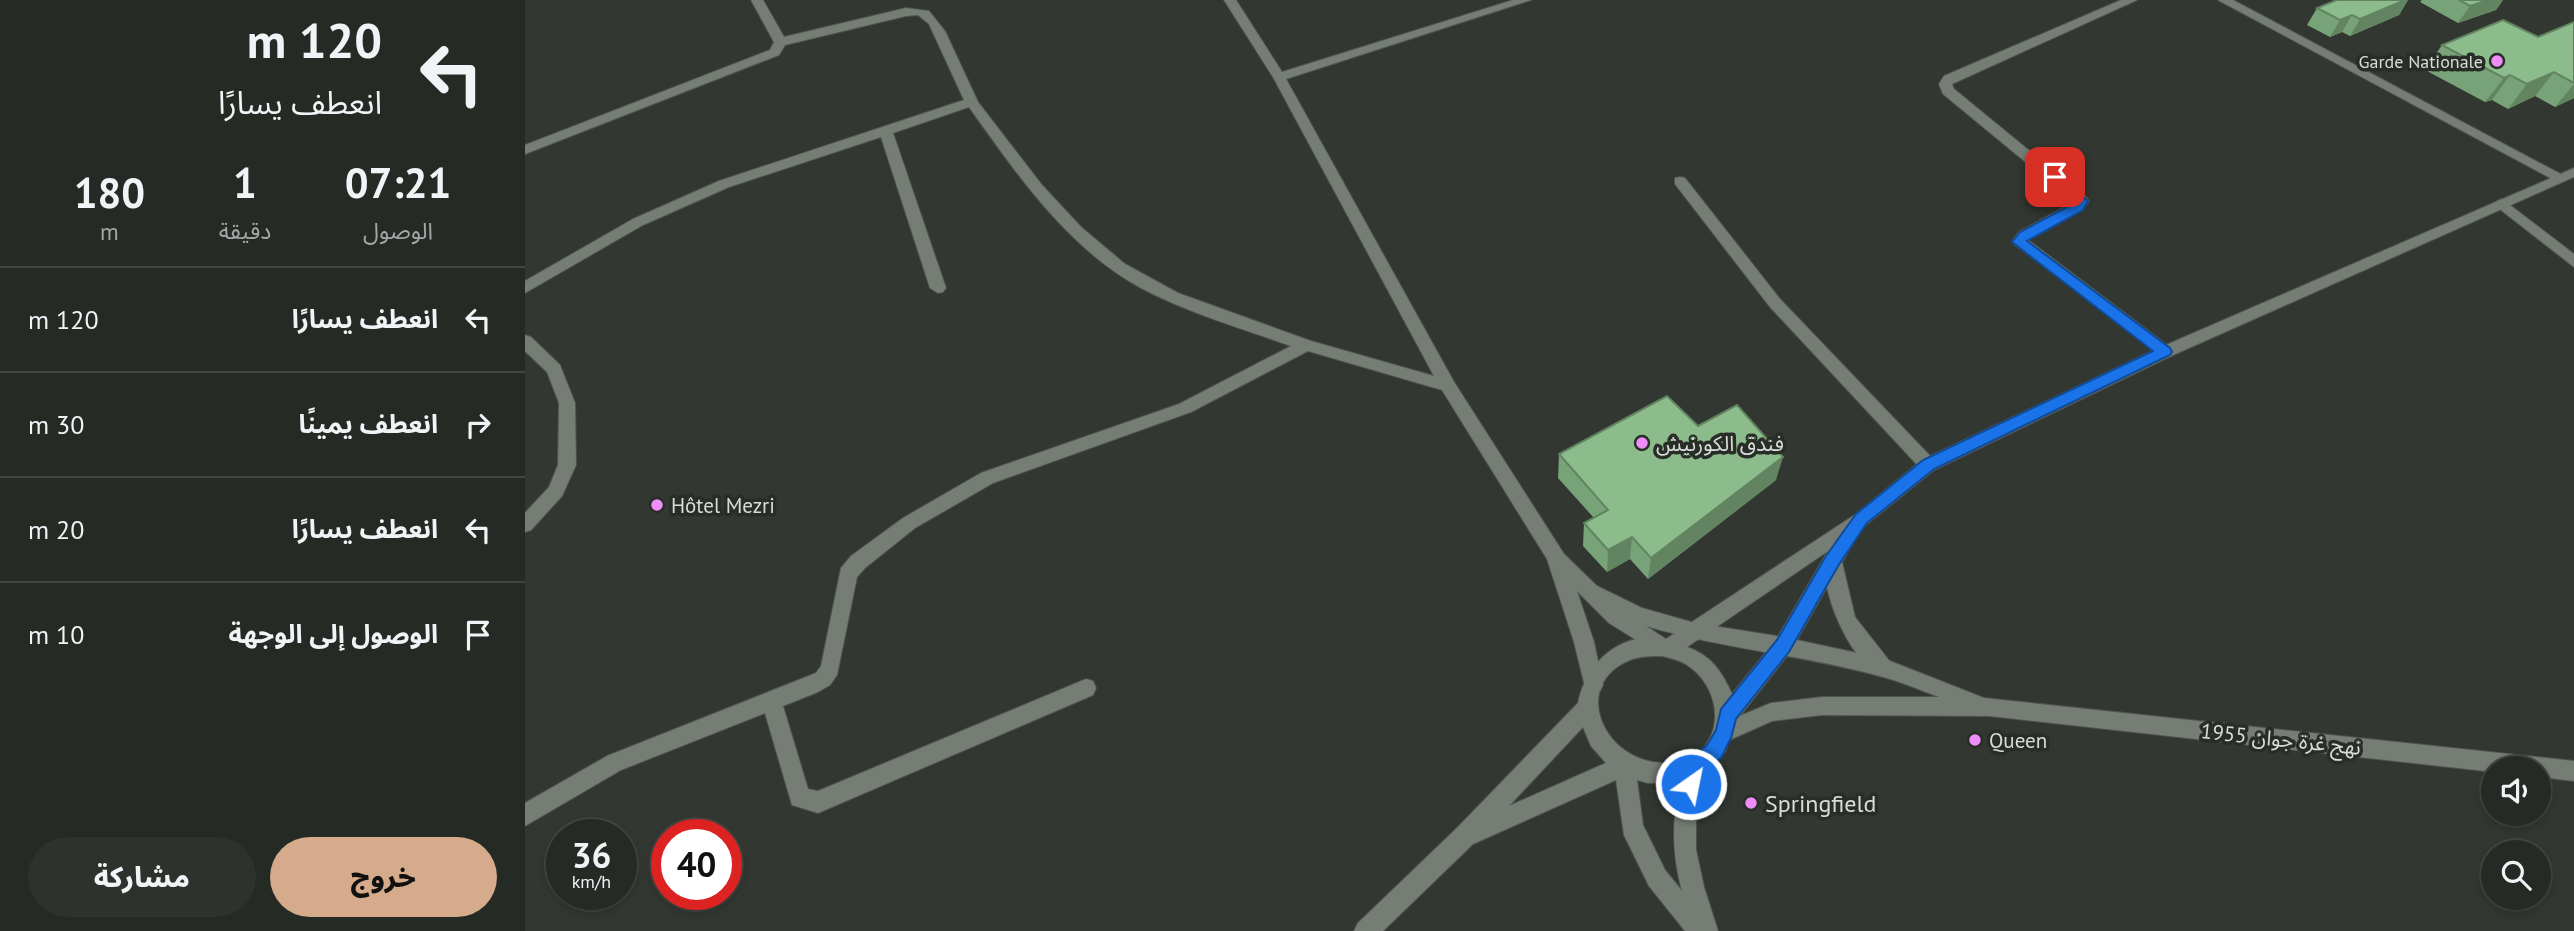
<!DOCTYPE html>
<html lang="ar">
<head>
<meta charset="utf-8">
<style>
	:root { --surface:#262a25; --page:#2e322d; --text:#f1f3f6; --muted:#a4a7a7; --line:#424642; --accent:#d6ab8b }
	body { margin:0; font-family:"PT Sans","Noto Sans Arabic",sans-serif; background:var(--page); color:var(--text); direction:rtl; height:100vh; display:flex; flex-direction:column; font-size:26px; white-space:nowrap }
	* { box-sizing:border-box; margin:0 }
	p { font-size:23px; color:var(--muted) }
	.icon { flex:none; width:38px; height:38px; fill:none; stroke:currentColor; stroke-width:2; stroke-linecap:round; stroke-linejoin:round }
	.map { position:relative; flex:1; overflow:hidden; direction:ltr }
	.side { display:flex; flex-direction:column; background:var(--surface); width:525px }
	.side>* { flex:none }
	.banner { background:#262a25; color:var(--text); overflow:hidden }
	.tools { position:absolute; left:1956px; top:756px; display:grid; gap:14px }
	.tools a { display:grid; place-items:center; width:70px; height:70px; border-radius:50%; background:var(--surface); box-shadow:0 4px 10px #0003,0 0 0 2px var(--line); font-size:35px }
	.speed { position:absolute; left:21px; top:819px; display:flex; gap:14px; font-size:35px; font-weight:700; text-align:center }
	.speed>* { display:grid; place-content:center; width:91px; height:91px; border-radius:50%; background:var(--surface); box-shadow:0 4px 10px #0003,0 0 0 2px var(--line); line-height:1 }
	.speed small { font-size:18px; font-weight:400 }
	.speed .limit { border:10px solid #d22; background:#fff; color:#111 }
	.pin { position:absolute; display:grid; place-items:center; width:60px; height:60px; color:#fff; margin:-30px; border-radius:14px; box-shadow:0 4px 10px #0006 }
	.me { position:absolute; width:77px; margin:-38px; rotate:33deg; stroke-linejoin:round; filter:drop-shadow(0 0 5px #0008) }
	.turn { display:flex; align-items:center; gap:24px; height:147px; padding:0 28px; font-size:32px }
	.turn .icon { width:91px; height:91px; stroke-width:2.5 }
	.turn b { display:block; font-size:49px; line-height:60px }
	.eta { display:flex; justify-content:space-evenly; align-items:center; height:119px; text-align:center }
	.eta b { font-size:42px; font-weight:800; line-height:49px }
	.primary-button { display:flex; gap:14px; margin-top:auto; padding:14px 28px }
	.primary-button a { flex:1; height:80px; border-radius:42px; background:var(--accent); color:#111; font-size:28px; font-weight:800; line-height:80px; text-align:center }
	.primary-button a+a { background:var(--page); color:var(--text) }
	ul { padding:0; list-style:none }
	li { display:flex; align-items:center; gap:21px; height:105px; padding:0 28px; border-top:2px solid var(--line) }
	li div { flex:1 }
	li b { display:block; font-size:26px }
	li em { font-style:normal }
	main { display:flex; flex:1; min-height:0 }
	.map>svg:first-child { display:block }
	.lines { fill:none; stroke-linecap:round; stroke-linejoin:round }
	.street-casing { stroke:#4f544f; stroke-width:2 }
	.secondary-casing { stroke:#4f544f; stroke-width:2 }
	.street { fill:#767d75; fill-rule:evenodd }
	.secondary { fill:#767d75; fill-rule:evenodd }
	.wall { fill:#78a278 }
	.shaded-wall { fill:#628461 }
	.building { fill:#8cbc8b; stroke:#628461; stroke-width:2 }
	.route { fill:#1a73e8; stroke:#114b97; stroke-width:2 }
	.poi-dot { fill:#ee8cf8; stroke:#282e27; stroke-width:2.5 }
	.labels { text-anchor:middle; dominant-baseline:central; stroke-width:7; stroke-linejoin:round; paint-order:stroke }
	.far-poi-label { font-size:18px; fill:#d9ddd9; stroke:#282e27; text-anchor:end }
	.poi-label { font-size:21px; fill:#d9ddd9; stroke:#282e27; text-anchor:start }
	.street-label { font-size:21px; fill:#d9ddd9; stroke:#282e27 }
	.near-poi-label { font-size:24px; fill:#d9ddd9; stroke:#282e27; text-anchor:start }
</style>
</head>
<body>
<main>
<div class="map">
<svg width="2049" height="931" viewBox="0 0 2049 931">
	<rect width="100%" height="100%" fill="#323831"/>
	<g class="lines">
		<g class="street-casing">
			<g id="street">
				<path d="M226 0H238L259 37 381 8 404 11 420 31 453 102 517 185 556 227 600 264 653 293 786 341 909 376 748 77 699 0H711L757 72 988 0H1006L761 79 929 382 1039 554 1072 586 1117 608 1170 623 1258 637 1360 659 1459 698 2049 761V781L2014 777V768H1969V772L1464 716 1297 715 1247 721 1200 742 1193 739 1190 732 1193 725 1246 703 1297 697H1414C1395 690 1377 682 1358 677 1280 655 1198 649 1121 626L1144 641 1147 647 1144 653 1137 656 1084 623 1052 591 1069 642 1078 685 1075 691 1068 694 1061 691 1049 642 1022 559 917 390 783 351 666 412 468 483 390 528 340 568 332 577 312 675 305 685 293 692 258 706 283 789 293 791 561 679 568 681 571 688 568 695 293 813 267 805 240 713 96 770 0 826V803L82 756 291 673 296 666 316 568 326 556 378 518 456 473 654 404 766 346C716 328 663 313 616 288 542 248 492 174 444 107L368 133 421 288 418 292 413 293 405 288 356 137 204 187 118 225 0 293V281L108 219 194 181 439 100 404 24 393 15 381 16 260 45 254 55 0 154V145L245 50 249 42Z"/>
				<polygon points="1596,0 1612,0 1427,84 1429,89 1562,198 1564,201 1558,210 1503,240 1646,348 1648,352 1646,356 1640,358 1489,244 1487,241 1494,232 1549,202 1418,94 1414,84 1419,76"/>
				<polygon points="1693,0 1708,0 2043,178 2036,182 2031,181"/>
				<polygon points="1155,177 1160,178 1255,299 1409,460 1412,465 1409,470 1397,470 1245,307 1150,184 1150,178"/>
				<polygon points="1977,199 2049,254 2049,267 1972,207 1972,201"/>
				<polygon points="0,335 6,337 35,365 50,403 51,465 37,496 6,530 0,532 0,513 24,487 33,465 34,403 22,372 0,351"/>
			</g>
		</g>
		<g class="secondary-casing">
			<path id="secondary" d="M2049 168V177L1646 356 1409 470 1337 528 1317 562 1330 617 1370 668 1367 674 1360 677C1330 666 1308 616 1302 587L1265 652 1211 721 1200 752 1180 772 1171 812V850L1179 887 1193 931H1160L1124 886 1099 835 1091 780 948 844 858 931H829L833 923 932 828 1053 703C1061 662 1096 630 1141 639L1331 514 1397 460 1634 348ZM1303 551 1251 640 1207 694C1197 672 1186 655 1162 647ZM1137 656C1145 658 1155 660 1162 665 1193 685 1202 732 1170 756 1161 762 1150 763 1139 763 1079 763 1044 685 1105 660 1115 656 1127 656 1137 656ZM1058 727 1066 746 1081 763 984 806ZM1112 780 1123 783 1156 782C1146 819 1147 854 1157 891L1140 870 1118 825Z"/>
		</g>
		<use href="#street" class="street"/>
		<use href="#secondary" class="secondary"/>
	</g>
	<g class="wall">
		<polygon points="1812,0 1883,0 1874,15 1825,36 1817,32 1805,37 1782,25 1792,8"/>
		<polygon points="1897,0 1978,0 1971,10 1933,23 1895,2"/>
		<polygon points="2049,22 2049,98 2030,107 2010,96 1983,109 1967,100 1960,102 1900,70 1917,45 2013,37"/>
		<polygon points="1173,426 1251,480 1123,579 1105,559 1082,572 1058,546 1059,523 1069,518 1033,478 1034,454"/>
	</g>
	<g class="shaded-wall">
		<polygon points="1880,0 1883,0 1874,15 1825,36 1835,19"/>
		<polygon points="1963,0 1978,0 1971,10 1933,23 1945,6"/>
		<polygon points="1827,15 1817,32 1805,37 1815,20"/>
		<polygon points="2029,72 2010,96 1983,109 2002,84"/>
		<polygon points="1985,75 1967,100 1960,102 1979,78"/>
		<polygon points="2049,84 2049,98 2030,107"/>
		<polygon points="1258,457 1251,480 1123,579 1126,558"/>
		<polygon points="1107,537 1105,559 1082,572 1083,550"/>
	</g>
	<g class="building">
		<polygon points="1812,0 1880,0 1835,19 1827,15 1815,20 1792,8"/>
		<polygon points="1934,0 1963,0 1945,6"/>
		<polygon points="1978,20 2013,37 2049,22 2049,83 2029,72 2002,84 1985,75 1979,78 1917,45"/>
		<polygon points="1142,396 1173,426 1212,405 1258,457 1126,558 1107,537 1083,550 1059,523 1083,510 1034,454"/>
	</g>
	<polygon class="route" points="1530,173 1563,201 1558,210 1502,241 1645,348 1647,352 1645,355 1409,469 1342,523 1313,566 1264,652 1211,719 1206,738 1196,758 1179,772 1173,791 1166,794 1159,791 1156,784 1165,759 1182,745 1191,730 1196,709 1252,640 1301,556 1331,514 1398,460 1628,351 1487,242 1495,232 1548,204 1550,202 1523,177"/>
	<g class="poi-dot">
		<circle cx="1972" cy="61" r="7"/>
		<circle cx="1117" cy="443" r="7"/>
		<circle cx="132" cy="505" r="7"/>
		<circle cx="1450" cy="740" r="7"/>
		<circle cx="1226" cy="803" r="7"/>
	</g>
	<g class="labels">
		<g class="far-poi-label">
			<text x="1958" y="61">Garde Nationale</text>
		</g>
		<g class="poi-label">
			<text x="1131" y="443">فندق الكورنيش</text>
			<text x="146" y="505">Hôtel Mezri</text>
			<text x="1464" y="740">Queen</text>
		</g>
		<g class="street-label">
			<text transform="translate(1756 739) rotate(6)">نهج غرة جوان 1955</text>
		</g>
		<g class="near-poi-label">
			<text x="1240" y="803">Springfield</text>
		</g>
	</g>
</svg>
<div class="tools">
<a><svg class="icon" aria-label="sound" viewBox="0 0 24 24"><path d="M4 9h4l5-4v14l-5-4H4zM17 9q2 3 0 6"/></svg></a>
<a><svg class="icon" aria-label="search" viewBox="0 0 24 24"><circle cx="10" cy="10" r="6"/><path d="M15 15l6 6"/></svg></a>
</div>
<div class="speed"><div>36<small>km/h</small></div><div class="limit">40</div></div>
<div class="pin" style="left:1530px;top:177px;background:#d93025"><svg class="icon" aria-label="arrive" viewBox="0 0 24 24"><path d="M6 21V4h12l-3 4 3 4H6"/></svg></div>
<svg class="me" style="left:1166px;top:784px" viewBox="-20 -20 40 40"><circle r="17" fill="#1a73e8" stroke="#fff" stroke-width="3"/><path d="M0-11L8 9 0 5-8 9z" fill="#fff"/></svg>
</div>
<section class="side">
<div class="banner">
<div class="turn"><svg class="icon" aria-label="left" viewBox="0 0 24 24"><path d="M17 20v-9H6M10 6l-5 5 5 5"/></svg><div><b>120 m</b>انعطف يسارًا</div></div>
</div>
<div class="eta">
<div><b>07:21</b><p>الوصول</p></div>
<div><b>1</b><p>دقيقة</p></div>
<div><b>180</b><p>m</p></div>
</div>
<ul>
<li><svg class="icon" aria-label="left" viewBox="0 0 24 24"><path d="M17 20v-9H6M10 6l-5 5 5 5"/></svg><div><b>انعطف يسارًا</b></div><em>120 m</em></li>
<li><svg class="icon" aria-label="right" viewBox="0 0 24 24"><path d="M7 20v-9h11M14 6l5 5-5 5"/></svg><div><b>انعطف يمينًا</b></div><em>30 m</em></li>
<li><svg class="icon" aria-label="left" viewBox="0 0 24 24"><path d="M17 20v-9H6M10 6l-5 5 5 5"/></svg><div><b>انعطف يسارًا</b></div><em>20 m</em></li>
<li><svg class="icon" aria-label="arrive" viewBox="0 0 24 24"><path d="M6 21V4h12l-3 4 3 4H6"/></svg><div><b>الوصول إلى الوجهة</b></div><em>10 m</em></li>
</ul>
<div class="primary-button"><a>خروج</a><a>مشاركة</a></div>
</section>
</main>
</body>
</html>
